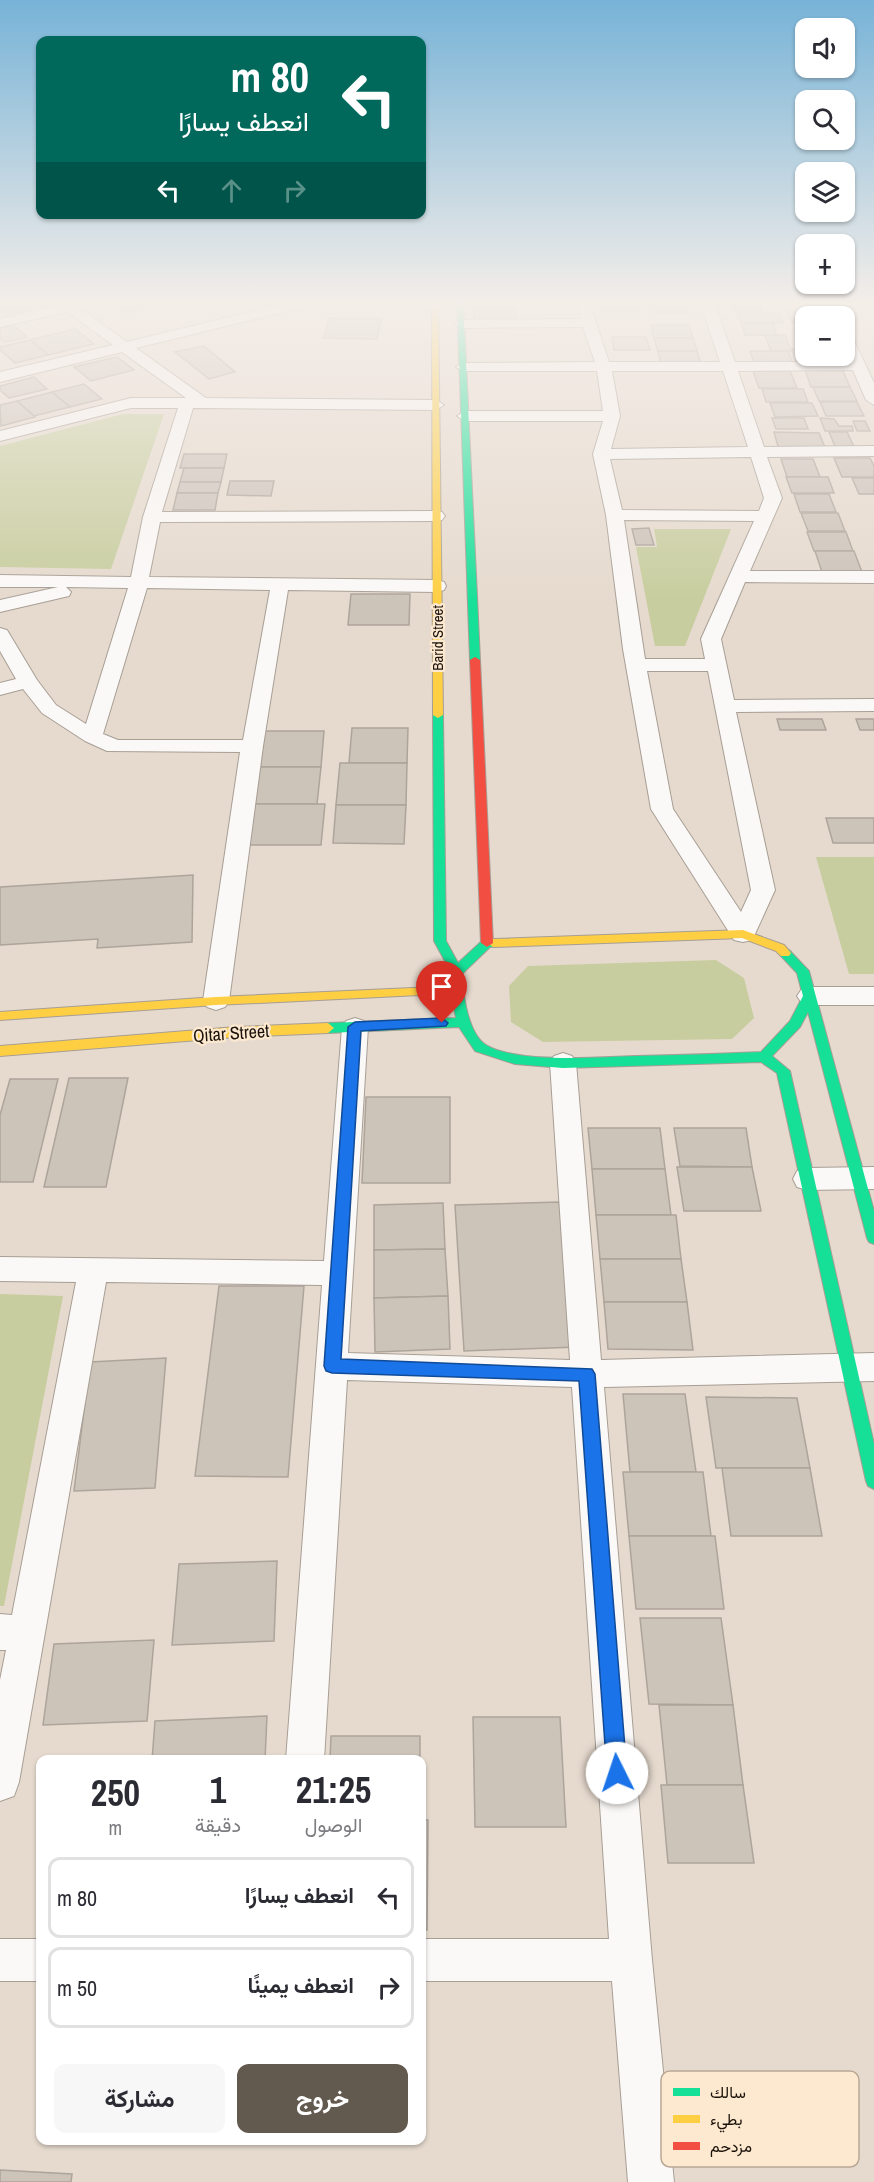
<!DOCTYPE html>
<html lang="ar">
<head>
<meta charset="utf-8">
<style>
	:root { --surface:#fff; --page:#f7f7f7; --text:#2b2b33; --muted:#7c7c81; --line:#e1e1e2; --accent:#62594f }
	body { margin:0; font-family:"Archivo Narrow",Vazirmatn,sans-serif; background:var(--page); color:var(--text); direction:rtl; height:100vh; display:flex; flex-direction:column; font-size:22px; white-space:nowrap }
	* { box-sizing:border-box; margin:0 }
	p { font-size:20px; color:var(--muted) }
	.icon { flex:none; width:33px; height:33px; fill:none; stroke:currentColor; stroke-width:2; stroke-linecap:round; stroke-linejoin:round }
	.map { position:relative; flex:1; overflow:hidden; direction:ltr }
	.side { position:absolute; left:36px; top:1755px; width:390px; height:390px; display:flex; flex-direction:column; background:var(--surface); border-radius:12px; box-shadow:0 2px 4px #0004; direction:rtl }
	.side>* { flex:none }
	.banner { position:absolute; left:36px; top:36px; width:390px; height:183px; border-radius:12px; box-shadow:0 2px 4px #0004; direction:rtl; background:#00695c; color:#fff; overflow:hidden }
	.fabs { position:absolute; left:795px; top:18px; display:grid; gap:12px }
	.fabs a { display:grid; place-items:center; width:60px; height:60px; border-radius:12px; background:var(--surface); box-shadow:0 2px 4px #0004; font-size:30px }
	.pin { position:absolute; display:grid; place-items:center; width:51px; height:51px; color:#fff; margin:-62px -26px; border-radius:50% 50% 50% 0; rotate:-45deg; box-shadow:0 0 6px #0007 }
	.pin .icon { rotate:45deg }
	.me { position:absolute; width:66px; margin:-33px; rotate:356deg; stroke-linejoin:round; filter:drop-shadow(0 0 4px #0008) }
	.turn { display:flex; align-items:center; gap:21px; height:126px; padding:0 18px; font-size:27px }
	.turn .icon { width:78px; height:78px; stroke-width:2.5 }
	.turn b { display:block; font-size:42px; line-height:51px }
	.lanes { display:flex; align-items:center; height:57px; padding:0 18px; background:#0003; justify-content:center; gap:30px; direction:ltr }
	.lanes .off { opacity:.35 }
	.eta { display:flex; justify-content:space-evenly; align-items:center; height:102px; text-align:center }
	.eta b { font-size:36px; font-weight:700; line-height:42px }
	.action { display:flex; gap:12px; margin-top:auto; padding:12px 18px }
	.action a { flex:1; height:69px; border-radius:12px; background:var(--accent); color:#fff; font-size:24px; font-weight:700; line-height:69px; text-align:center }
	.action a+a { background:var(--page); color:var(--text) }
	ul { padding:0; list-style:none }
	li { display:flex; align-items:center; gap:18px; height:81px; margin:0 12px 9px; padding:0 6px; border:3px solid var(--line); border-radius:12px }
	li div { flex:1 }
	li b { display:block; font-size:22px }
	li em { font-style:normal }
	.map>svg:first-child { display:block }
	.green { fill:#c7cd9e }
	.building { fill:#ccc3b9; stroke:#ada49a; stroke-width:1.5 }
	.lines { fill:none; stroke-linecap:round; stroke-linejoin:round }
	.street-casing { stroke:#a79e94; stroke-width:2 }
	.fast-casing { stroke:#a79e94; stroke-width:2 }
	.slow-casing { stroke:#a79e94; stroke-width:2 }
	.jam-casing { stroke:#a79e94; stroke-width:2 }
	.street { fill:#fbf9f8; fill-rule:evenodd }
	.fast { fill:#16e098; fill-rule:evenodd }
	.slow { fill:#ffcf43; fill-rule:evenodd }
	.jam { fill:#f24e42; fill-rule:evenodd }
	.route { fill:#1a73e8; stroke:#114b97; stroke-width:1.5 }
	.labels { text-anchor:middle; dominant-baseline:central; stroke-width:4.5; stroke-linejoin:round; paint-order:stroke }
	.far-street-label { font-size:15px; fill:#1b130b; stroke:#fde8d0 }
	.street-label { font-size:18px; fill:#1b130b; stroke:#fde8d0 }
	.key { fill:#fde8d0; stroke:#b9a895; stroke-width:1.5 }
	.key-label { font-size:16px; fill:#1b130b }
</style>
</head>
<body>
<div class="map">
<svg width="874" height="2182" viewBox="0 0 874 2182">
	<rect width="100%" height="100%" fill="#e6dace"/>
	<g class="green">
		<polygon points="123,414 164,414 111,569 0,567 0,446"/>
		<polygon points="654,529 731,529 685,646 655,646 636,547 657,547"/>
		<polygon points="816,857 874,857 874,974 849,974"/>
		<polygon points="716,960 744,978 754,1018 732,1039 543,1042 511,1022 509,986 528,966"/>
		<polygon points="0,1294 63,1296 4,1606 0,1606"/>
	</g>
	<g class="building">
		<polygon points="33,299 45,309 9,317 0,310 0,305"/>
		<polygon points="131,299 144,299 154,306 126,313 113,303"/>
		<polygon points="521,299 555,299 556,308 522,308"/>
		<polygon points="600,299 636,299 639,312 603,312"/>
		<polygon points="650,299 685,299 689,313 653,313"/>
		<polygon points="729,299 758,299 762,311 733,311"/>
		<polygon points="474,308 515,308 516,321 474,321"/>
		<polygon points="787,311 818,311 820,316 806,316 806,323 792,323"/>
		<polygon points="737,313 779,313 783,323 741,323"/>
		<polygon points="329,318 381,319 377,339 324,338"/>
		<polygon points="741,323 772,323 777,335 745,335"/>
		<polygon points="13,325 27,337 5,342 0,338 0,328"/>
		<polygon points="651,325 689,325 693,338 654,338"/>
		<polygon points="75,329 94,344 48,355 30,340"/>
		<polygon points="765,335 785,335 791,351 771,351"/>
		<polygon points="612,337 646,337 650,350 614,350"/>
		<polygon points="654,338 693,338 697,351 658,351"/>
		<polygon points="30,340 48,355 15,363 0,350 0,347"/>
		<polygon points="204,346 235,372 209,379 175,352"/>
		<polygon points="792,349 806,349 806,356 838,356 843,366 799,366"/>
		<polygon points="658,351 697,351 701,364 661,364"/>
		<polygon points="750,351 788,351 793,365 755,365"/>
		<polygon points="117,357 134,370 91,381 74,367"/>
		<polygon points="805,370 843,371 850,387 811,387"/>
		<polygon points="753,371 790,371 797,388 759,388"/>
		<polygon points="34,377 47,389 9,398 0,390 0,386"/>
		<polygon points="84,384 102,399 70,407 52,392"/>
		<polygon points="813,387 850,387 857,401 819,401"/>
		<polygon points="762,389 803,389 808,402 766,402"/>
		<polygon points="52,392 70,407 34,416 17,401"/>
		<polygon points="17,401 35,417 1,426 0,405"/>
		<polygon points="820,402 857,402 864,416 826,416"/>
		<polygon points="770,403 812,403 818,416 775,417"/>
		<polygon points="772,418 804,418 808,429 776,429"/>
		<polygon points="820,418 834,419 839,426 852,426 853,431 825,431"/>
		<polygon points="853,421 865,421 870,431 857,431"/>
		<polygon points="774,432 819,433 826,450 779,450"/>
		<polygon points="829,432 847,432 856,451 837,451"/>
		<polygon points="184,454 227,454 224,468 180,468"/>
		<polygon points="834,458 870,458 874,466 874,477 842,477"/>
		<polygon points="781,459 813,459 820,477 787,477"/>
		<polygon points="184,468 224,468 221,482 180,482"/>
		<polygon points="786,477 828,477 834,493 792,493"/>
		<polygon points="852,478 874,478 874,494 859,494"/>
		<polygon points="230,481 274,481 271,496 227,495"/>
		<polygon points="180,482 221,482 218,493 177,493"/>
		<polygon points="177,493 218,493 215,510 173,510"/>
		<polygon points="794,494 829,494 836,512 800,512"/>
		<polygon points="801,513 838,513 845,531 808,531"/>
		<polygon points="649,528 654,545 636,545 632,529"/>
		<polygon points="807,532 846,532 853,551 814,551"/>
		<polygon points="815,551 854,551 862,572 822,572"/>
		<polygon points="351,594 410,594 409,625 348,625"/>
		<polygon points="777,719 822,719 826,730 780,730"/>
		<polygon points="856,719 874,719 874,730 860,730"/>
		<polygon points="352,728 408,728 407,763 349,763"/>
		<polygon points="265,731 324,731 321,767 260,767"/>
		<polygon points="340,763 407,763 406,805 336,805"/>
		<polygon points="260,767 321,767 317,804 255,804"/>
		<polygon points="255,804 325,804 321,845 249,845"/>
		<polygon points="336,805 406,805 404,844 333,843"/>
		<polygon points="826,818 874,818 874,843 833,843"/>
		<polygon points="193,875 192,942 97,948 98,939 0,945 0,887"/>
		<polygon points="69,1078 128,1078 106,1187 44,1187"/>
		<polygon points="10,1079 58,1079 33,1182 0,1182 0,1115"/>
		<polygon points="366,1097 450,1097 450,1183 362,1183"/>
		<polygon points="588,1128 660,1128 665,1169 592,1169"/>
		<polygon points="674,1128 746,1128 752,1167 680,1166"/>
		<polygon points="677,1167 752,1167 761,1211 684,1211"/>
		<polygon points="592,1169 665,1169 671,1215 596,1215"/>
		<polygon points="559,1202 577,1347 464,1351 455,1205"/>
		<polygon points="443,1203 445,1249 374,1250 374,1205"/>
		<polygon points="596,1215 676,1215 681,1259 600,1259"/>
		<polygon points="445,1249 448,1296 374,1298 374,1250"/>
		<polygon points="600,1259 681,1259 687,1302 604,1302"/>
		<polygon points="219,1286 304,1286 288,1477 195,1476"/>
		<polygon points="448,1296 450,1349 375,1352 374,1298"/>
		<polygon points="604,1302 687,1302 693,1350 608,1349"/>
		<polygon points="166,1358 155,1488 74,1491 90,1362"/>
		<polygon points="623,1394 685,1394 696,1472 630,1472"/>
		<polygon points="706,1397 797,1398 810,1468 716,1468"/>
		<polygon points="722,1468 810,1468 822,1536 731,1536"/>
		<polygon points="623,1472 703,1472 711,1536 629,1536"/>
		<polygon points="629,1536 715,1536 724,1609 636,1609"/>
		<polygon points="277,1561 274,1641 172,1645 179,1564"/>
		<polygon points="640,1618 721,1618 733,1705 649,1704"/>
		<polygon points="154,1640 147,1721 43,1725 54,1644"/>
		<polygon points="659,1705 733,1705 743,1785 667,1785"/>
		<polygon points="267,1716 265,1760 152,1760 155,1721"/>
		<polygon points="473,1717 560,1717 566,1827 475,1827"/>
		<polygon points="331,1736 420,1736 420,1760 330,1760"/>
		<polygon points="661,1785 743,1785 754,1863 668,1863"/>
		<polygon points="422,1820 428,1820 427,1930 422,1930"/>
		<polygon points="0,2170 72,2174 71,2182 0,2182"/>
	</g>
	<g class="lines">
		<g class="street-casing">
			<g id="street">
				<path d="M52 299H68L73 302 88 299H113L111 302 81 309 127 342 303 299H327L325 302 136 348 206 398 436 400 444 405 436 410 193 408 162 512 436 511 442 512 445 516 442 520 436 521 160 522 149 577 437 580 444 582 446 586 444 590 437 592 288 590 263 746 229 1001 225 1007 216 1010 207 1007 203 1001 240 752 107 751 85 741 42 713 23 689 0 695V683L16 679 0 651V628L7 630 37 680 56 705 86 724 128 588 66 587 71 592 69 596 0 612V600L58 587H0V575L131 577 143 517 178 408H131L0 441V431L131 398H186L122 352 0 382V372L113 345 68 312 0 327V319L59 305ZM147 588 270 590 243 740H118L103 734Z"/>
				<polygon points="404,299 427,299 440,302 442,305 435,309 406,302"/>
				<path d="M574 299H588L609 362H720L699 299H713L735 362H849L844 351V330L851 334 874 383V405L866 400 853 370 738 371 764 447 874 446V456L767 457 782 498 750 571H874V583L745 582 721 639 734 700 874 699V711L736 712 775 890 755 934 752 940 743 942 734 940 651 809 623 649 606 515 593 454 603 421H465L457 416 465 411H603L597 371H463L456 367 463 363 595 362 583 327 461 328 454 324 461 320 581 319ZM612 371H723L748 447 611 449 620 416ZM751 457 764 498 759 511 622 510 610 459ZM624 520 754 521 701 639 705 659H645ZM647 671H708L751 890 741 912 673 809Z"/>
				<polygon points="822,299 836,299 844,316 830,316"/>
				<polygon points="810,987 874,987 874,1005 810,1005 801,1002 797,996 801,990"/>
				<polygon points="355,1018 364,1021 368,1027 348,1353 570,1360 550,1063 554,1056 563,1053 572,1056 576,1063 601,1360 874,1353 874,1381 604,1387 652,1960 674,2182 628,2182 612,1981 422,1981 422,1939 609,1939 572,1387 347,1380 324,1760 286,1760 322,1285 106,1282 19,1782 14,1796 0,1801 0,1680 6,1650 0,1650 0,1614 12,1615 76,1282 0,1281 0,1257 324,1261 342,1027 346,1021"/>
				<polygon points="874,1167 874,1189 807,1190 797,1187 793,1179 797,1171 807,1168"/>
				<rect x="0" y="1939" width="40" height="42"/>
			</g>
		</g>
		<g class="fast-casing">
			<g id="fast">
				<polygon points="457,299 463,299 480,660 475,663 470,660"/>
				<path d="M438 712 443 715 446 941 458 963 483 940 493 939 499 943 497 946 490 947 463 973C462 993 468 1034 486 1045 518 1064 599 1057 636 1056 678 1055 719 1054 761 1052L790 1021 803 996 797 973 781 956 779 953 781 950H789L809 971 874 1211V1244L869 1242 867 1238 808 1012 800 1027 772 1056 790 1071 874 1444V1489L868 1486 866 1481 777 1073 761 1062 563 1068 515 1064 475 1051 459 1027 328 1033 322 1028 328 1023 456 1018 450 990 451 972 434 941 433 715Z"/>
			</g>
		</g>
		<g class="slow-casing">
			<g id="slow">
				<polygon points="432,299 438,299 443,715 438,718 433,715"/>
				<polygon points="743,930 784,945 791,953 789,956 781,956 776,951 742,938 493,947 487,943 493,939"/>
				<polygon points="456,986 462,990 460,993 216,1005 0,1020 0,1012 216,997"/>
				<polygon points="328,1023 334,1028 328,1033 236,1037 0,1056 0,1046 236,1027"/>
			</g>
		</g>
		<g class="jam-casing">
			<polygon id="jam" points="475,657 480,660 493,943 487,947 481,943 470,660"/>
		</g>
		<use href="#street" class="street"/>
		<use href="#fast" class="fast"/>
		<use href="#slow" class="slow"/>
		<use href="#jam" class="jam"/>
	</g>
	<linearGradient id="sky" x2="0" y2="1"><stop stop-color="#77b3d7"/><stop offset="0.5" stop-color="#f4eee9"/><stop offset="1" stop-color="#f4eee9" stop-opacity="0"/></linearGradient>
	<rect width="874" height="604" fill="url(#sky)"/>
	<polygon class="route" points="442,1018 448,1023 446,1026 361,1031 341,1359 592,1369 595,1374 627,1773 624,1780 617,1783 610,1780 607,1773 579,1381 332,1373 326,1371 324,1366 348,1027 355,1022"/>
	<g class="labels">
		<g class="far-street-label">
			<text transform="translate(437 638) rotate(-90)">Barid Street</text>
		</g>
		<g class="street-label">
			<text transform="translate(231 1033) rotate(-4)">Qitar Street</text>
		</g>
	</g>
	<rect x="661" y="2071" width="198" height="96" rx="9" class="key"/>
	<rect x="673" y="2088" width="27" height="8" fill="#16e098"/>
	<rect x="673" y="2115" width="27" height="8" fill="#ffcf43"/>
	<rect x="673" y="2142" width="27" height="8" fill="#f24e42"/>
	<g class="key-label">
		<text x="710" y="2098">سالك</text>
		<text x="710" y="2125">بطيء</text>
		<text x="710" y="2152">مزدحم</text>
	</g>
</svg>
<div class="fabs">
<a><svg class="icon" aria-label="sound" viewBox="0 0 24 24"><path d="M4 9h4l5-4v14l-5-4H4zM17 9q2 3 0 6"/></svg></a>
<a><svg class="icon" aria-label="search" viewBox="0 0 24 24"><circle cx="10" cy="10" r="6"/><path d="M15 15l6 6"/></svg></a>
<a><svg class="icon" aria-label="layers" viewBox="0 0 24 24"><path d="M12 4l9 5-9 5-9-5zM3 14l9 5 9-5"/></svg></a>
<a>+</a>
<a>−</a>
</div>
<div class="pin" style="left:442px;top:1023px;background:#d93025"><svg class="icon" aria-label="arrive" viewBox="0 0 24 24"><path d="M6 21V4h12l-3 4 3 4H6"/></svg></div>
<svg class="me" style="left:617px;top:1773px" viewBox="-20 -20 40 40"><circle r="19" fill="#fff"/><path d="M0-13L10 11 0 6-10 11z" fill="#1a73e8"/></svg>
<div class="banner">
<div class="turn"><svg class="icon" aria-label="left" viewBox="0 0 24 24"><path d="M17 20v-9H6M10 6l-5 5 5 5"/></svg><div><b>80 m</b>انعطف يسارًا</div></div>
<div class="lanes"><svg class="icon" aria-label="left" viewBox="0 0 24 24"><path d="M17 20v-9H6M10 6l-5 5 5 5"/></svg><svg class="icon off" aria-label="ahead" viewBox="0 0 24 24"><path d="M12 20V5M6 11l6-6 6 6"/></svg><svg class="icon off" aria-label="right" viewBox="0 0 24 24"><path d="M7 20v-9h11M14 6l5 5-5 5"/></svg></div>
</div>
<section class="side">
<div class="eta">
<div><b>21:25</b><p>الوصول</p></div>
<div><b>1</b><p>دقيقة</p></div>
<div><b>250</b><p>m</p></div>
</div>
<ul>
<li><svg class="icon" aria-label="left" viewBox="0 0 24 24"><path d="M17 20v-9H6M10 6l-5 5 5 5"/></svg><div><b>انعطف يسارًا</b></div><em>80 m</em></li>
<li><svg class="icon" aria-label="right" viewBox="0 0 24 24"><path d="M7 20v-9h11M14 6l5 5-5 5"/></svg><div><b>انعطف يمينًا</b></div><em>50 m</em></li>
</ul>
<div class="action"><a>خروج</a><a>مشاركة</a></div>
</section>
</div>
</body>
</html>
